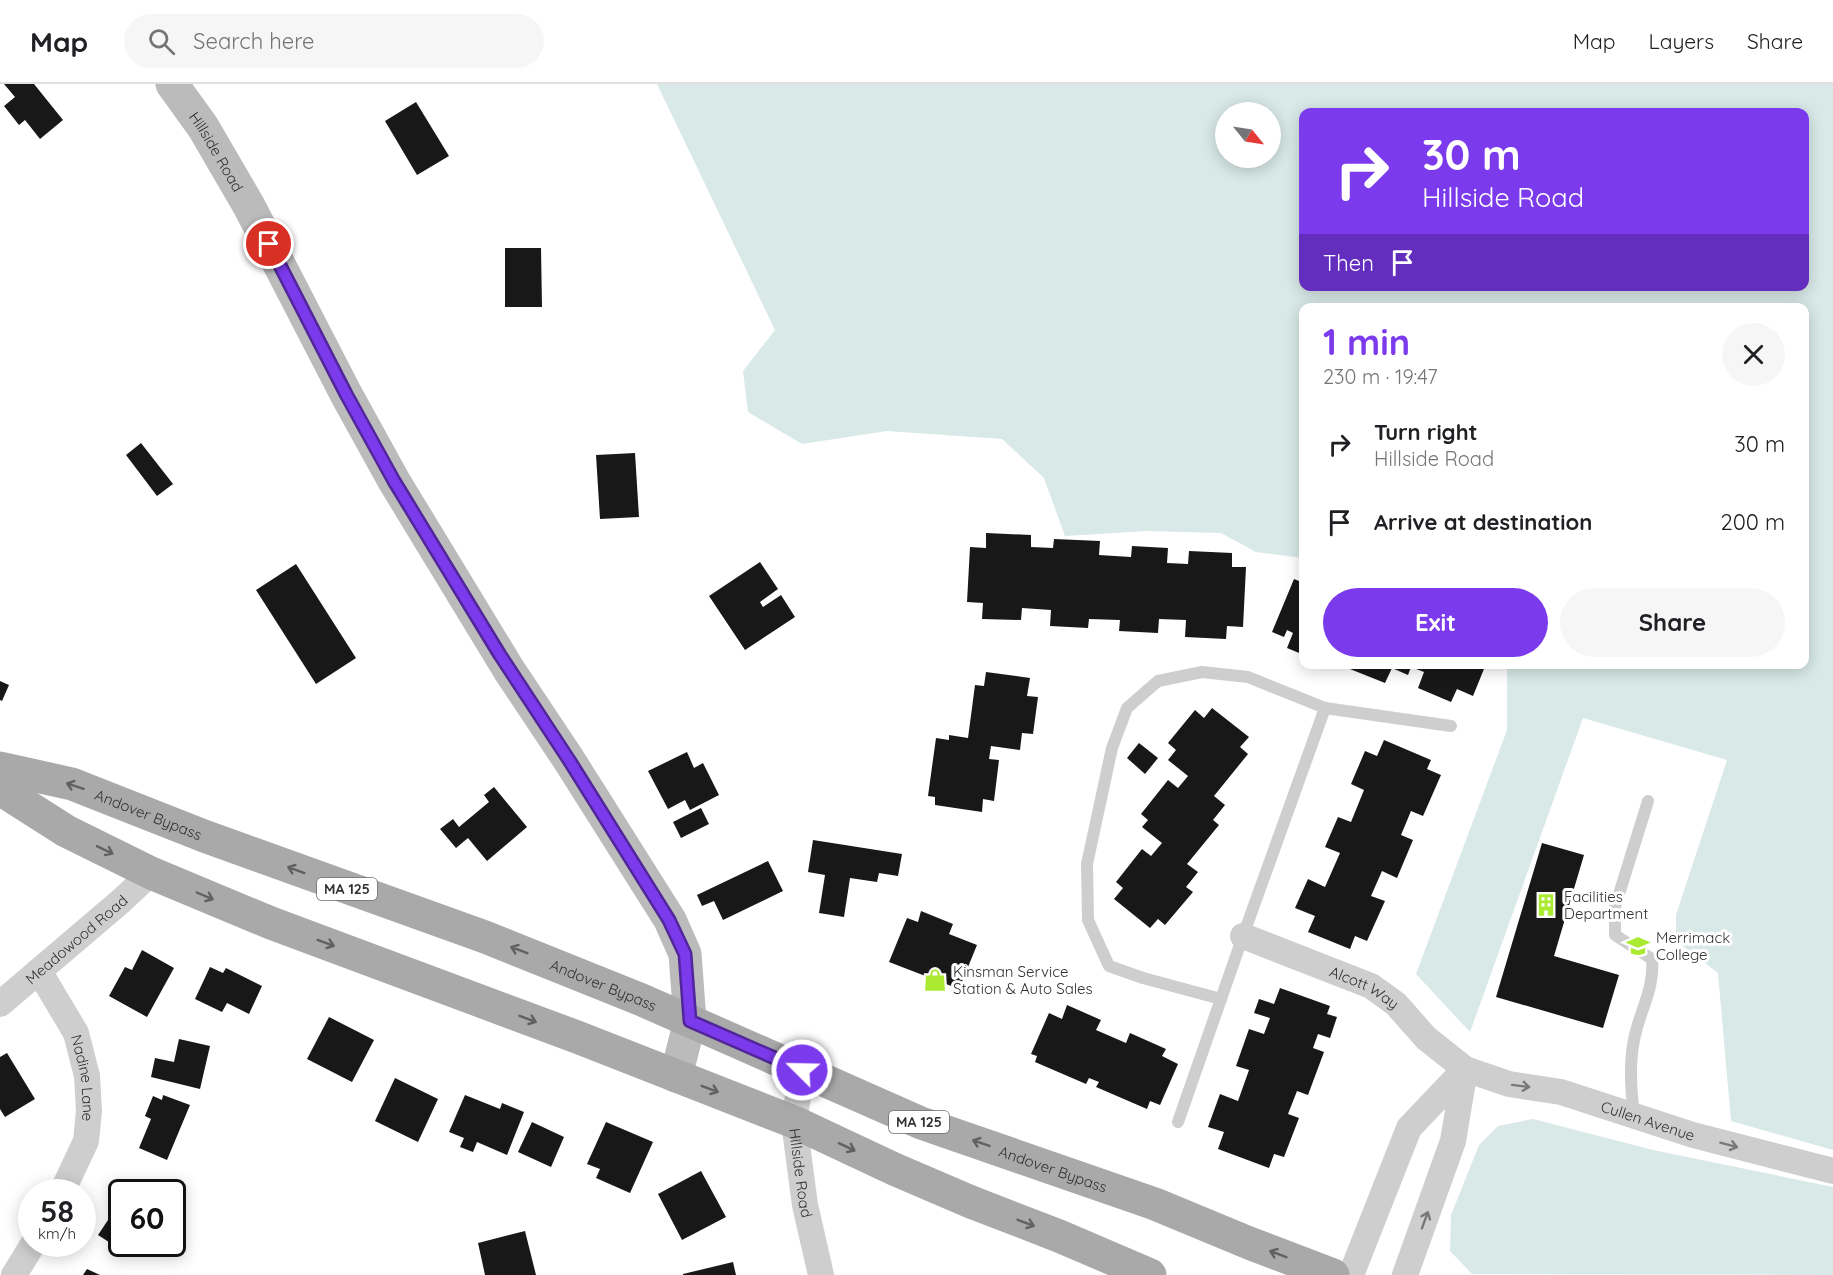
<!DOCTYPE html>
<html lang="en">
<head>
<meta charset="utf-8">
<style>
	:root { --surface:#fff; --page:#f6f6f6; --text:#202124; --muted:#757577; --line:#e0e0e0; --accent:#7c3aed }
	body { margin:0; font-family:Quicksand,sans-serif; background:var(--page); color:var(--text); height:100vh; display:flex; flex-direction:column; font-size:22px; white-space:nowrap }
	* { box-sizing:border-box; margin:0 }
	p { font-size:20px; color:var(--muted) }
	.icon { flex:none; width:33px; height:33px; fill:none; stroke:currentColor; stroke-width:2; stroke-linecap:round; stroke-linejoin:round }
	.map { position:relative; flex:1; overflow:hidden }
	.panel { position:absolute; left:1299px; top:219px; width:510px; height:366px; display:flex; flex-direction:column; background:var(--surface); border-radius:12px; box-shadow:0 3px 15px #0003 }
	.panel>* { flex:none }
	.hud { position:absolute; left:1299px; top:24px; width:510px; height:183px; border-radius:12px; box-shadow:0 3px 15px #0003; background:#7c3aed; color:#fff; overflow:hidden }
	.needle { width:39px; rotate:120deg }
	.fabs { position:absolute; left:1215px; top:18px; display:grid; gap:12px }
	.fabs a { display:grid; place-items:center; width:66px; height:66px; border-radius:50%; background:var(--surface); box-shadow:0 3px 15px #0003; font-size:30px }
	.speed { position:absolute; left:18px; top:1095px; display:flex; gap:12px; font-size:30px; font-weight:700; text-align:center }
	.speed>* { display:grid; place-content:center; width:78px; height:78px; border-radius:50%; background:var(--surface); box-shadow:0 3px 15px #0003; line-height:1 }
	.speed small { font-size:15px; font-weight:400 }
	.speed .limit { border:3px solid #111; border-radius:9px; background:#fff; color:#111 }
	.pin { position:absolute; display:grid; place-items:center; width:51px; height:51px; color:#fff; margin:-26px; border:3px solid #fff; border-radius:50%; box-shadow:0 2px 6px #0007 }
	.me { position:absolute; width:66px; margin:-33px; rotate:293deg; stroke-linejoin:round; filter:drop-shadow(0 0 4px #0008) }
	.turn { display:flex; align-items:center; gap:21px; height:126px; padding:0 24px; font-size:27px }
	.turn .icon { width:78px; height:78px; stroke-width:2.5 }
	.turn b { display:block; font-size:42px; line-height:51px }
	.then { display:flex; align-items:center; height:57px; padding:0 24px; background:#0003; gap:12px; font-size:22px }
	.round { display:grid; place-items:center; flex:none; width:63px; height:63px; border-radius:32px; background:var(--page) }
	.summary { display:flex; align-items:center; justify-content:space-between; height:102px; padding:0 24px }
	h1 { font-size:36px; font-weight:700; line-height:45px; color:var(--accent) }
	.primary-button { display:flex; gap:12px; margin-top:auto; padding:12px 24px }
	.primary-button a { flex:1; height:69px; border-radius:36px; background:var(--accent); color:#fff; font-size:24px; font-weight:700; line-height:69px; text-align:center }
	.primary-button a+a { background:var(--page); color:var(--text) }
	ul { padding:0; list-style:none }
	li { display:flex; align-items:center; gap:18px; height:78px; padding:0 24px }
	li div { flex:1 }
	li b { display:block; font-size:22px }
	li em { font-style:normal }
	header { display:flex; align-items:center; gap:36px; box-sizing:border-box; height:84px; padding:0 30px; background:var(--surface); border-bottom:2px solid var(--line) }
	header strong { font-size:28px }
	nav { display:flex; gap:33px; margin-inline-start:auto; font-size:21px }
	.search { width:420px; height:54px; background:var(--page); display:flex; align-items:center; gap:15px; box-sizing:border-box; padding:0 21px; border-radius:33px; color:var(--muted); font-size:22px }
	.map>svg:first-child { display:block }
	.green { fill:#d8e9e7; fill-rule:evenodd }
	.building { fill:#181818 }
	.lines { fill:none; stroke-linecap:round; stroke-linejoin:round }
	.lane { stroke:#cecece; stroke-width:12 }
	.street { stroke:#cecece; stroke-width:26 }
	.secondary { stroke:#bbb; stroke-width:33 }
	.primary { stroke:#a9a9a9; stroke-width:33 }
	.oneway { stroke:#616161 }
	.oneway2 { stroke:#787878 }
	.route-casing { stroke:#51269a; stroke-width:15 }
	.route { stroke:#7c3aed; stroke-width:10 }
	.labels { text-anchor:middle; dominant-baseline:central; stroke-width:6; stroke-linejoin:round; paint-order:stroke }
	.shield { fill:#fff; stroke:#6f6f6f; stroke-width:1.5 }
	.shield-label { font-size:14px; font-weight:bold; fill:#313131 }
	.street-label { font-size:15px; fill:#313131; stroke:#fff }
	.poi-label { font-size:15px; fill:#313131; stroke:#fff; text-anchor:start }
</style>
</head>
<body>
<header>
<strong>Map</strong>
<div class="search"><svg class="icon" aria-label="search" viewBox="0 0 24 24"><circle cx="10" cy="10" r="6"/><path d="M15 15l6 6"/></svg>Search here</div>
<nav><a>Map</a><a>Layers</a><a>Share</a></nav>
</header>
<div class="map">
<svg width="1833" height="1191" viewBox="0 0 1833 1191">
	<rect width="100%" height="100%" fill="#fff"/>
	<g class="green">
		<path d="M657 0H1833V1066L1731 1037 1718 889 1676 857V831L1727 676 1583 634 1470 948 1416 890 1507 646V581L1804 580V224H1304L1303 474 1256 468 1221 449 1147 447 1065 452 1044 394 1002 355 887 347 802 360 748 328 743 287 775 246ZM1226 28H1270V74H1226ZM1304 28H1804V202H1304Z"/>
		<polygon points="1533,1035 1653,1066 1833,1103 1833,1191 1472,1190 1450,1167 1451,1131 1479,1061 1498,1042"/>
	</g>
	<g class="building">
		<polygon points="4,0 34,0 63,36 40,55 25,36 19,41 4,22 15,13"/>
		<polygon points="416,18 449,72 417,91 385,37"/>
		<polygon points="505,164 541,164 542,223 505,223"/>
		<polygon points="141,359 173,400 157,412 126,371"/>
		<polygon points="635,369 639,433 600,435 596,371"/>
		<polygon points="986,449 1031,451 1031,463 1053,464 1054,455 1100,457 1099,471 1131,473 1132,462 1168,464 1167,479 1188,480 1189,467 1232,469 1232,483 1246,483 1243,543 1227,542 1226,555 1185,553 1186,536 1159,535 1158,549 1119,547 1120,536 1089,535 1088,544 1050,542 1051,526 1022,524 1021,536 982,535 983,519 967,518 970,463 986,464"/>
		<polygon points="760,478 778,505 760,518 763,523 781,511 795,533 745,566 709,512"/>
		<polygon points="296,480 356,574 316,600 256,506"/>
		<polygon points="1294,495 1304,499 1304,571 1287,564 1293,549 1287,546 1284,553 1272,548"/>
		<polygon points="1352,580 1486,580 1473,612 1457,605 1451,618 1418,604 1424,588 1411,583 1408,591 1392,584 1385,599 1350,585"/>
		<polygon points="986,588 1030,594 1027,612 1038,613 1033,650 1022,649 1020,666 991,662 989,675 999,676 994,717 983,715 982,728 935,721 935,713 928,712 936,654 949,656 949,651 968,654 975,601 984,602"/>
		<polygon points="0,597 9,601 2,617 0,616"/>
		<polygon points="1212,624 1249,653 1240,663 1248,670 1214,712 1225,721 1213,736 1219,741 1187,780 1198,788 1186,803 1193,808 1165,841 1158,835 1150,844 1114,815 1123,804 1116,798 1142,765 1151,772 1162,759 1142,743 1148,736 1141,730 1168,696 1178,704 1188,692 1168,676 1176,666 1168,659 1195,626 1204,634"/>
		<polygon points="1384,656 1431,676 1427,685 1441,691 1423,732 1411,727 1401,751 1413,756 1397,794 1382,787 1371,812 1385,817 1367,857 1355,852 1350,865 1308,848 1315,832 1295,824 1308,795 1325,803 1340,769 1325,763 1338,733 1351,738 1364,706 1351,700 1365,667 1377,672"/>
		<polygon points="1139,659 1158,674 1145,690 1127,674"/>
		<polygon points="687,668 694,684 703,679 719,711 690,726 685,716 668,725 648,687"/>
		<polygon points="494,703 527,743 487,777 468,754 456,764 440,745 453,735 459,743 489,718 484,711"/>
		<polygon points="701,724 709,740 681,754 673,738"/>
		<polygon points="813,756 902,770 898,792 879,789 877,798 850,794 844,833 819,829 825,791 808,788"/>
		<polygon points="1542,759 1584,771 1554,872 1619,891 1603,944 1496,913"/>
		<polygon points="768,777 783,807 723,836 714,817 702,822 697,811"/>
		<polygon points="921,827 953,840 949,850 977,861 959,905 889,878 907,834 918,838"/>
		<polygon points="142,866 174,884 147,933 109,912 125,883 132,886"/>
		<polygon points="210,883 223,889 226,884 262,902 249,930 227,919 222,928 195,915"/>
		<polygon points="1280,904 1330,922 1327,930 1337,933 1330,954 1318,950 1313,964 1324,968 1308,1011 1297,1007 1288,1030 1299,1034 1284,1073 1274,1070 1269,1084 1218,1065 1224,1048 1208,1043 1220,1010 1238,1017 1249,986 1236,982 1249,945 1264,950 1270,934 1254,929 1259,915 1274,920"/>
		<polygon points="1067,921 1101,936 1096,946 1126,959 1130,949 1166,965 1162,972 1178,980 1160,1021 1150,1017 1147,1025 1096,1003 1099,998 1089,994 1086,1000 1035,978 1037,972 1031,970 1049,929 1062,935"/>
		<polygon points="329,933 374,956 352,998 307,975"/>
		<polygon points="179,955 210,962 200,1005 151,993 155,974 174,978"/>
		<polygon points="7,969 35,1015 5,1033 0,1025 0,973"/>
		<polygon points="395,994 438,1015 418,1058 375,1037"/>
		<polygon points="163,1011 190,1021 167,1076 139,1064 151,1035 145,1032 153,1012 162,1016"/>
		<polygon points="465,1011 500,1025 502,1019 524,1028 507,1071 477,1058 473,1068 460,1063 464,1054 449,1048"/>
		<polygon points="532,1038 564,1053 551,1083 518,1068"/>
		<polygon points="606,1038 653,1058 630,1109 596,1094 600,1085 587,1080"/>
		<polygon points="701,1087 726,1133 682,1156 658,1110"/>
		<polygon points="132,1098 148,1108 126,1108"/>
		<polygon points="122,1115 122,1160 132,1160 126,1169 98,1151"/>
		<polygon points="525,1147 536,1191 485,1191 478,1159"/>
		<polygon points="733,1178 736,1191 683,1191 683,1190"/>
		<polygon points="87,1185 100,1191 83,1191"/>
	</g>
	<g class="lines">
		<g class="lane">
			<polyline points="1221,915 1143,894 1109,882 1088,836 1087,780 1112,664 1127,624 1158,597 1202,588 1248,593 1325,624 1451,642"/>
			<path d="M1634 1031C1631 1006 1629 981 1634 956 1639 928 1655 905 1652 875L1615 851V823L1648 717"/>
			<polyline points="1178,1038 1243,852 1325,624"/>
		</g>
		<g class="street">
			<path id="s1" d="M1243 852 1371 902 1396 920 1426 954 1465 985 1509 1000 1561 1008 1693 1051 1833 1087"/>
			<path id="s2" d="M39 887 76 949 87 992 89 1027 86 1057 62 1108"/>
			<path id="s3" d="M0 920 121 817 151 789"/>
			<path id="s4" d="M802 986 794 1038 805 1121 821 1191"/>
			<polyline points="14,1191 33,1160"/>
			<polyline points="1351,1191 1409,1044 1465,985"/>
			<polyline points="1405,1191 1453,1057 1465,985"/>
		</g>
		<path class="secondary" id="s5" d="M172 0 203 43 249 122 346 310 394 397 509 586 569 676 670 836 685 870 690 937 676 992"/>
		<g class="primary">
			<path id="s6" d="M0 684 72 700 204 752 485 853 642 916 921 1039 1155 1120 1249 1159 1333 1191"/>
			<polyline points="0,705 66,747 151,789 271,839 577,953 794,1038 894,1085 971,1118 1059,1152 1150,1191"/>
		</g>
	</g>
	<defs><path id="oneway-shaft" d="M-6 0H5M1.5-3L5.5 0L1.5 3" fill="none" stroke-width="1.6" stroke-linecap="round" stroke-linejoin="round" transform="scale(1.5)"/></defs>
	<g class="oneway">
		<use href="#oneway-shaft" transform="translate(75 702) rotate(-162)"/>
		<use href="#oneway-shaft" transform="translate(105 766) rotate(26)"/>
		<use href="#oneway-shaft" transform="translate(296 786) rotate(-160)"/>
		<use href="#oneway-shaft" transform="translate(205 812) rotate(23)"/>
		<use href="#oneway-shaft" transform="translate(326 859) rotate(20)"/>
		<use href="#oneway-shaft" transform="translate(519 866) rotate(-159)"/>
		<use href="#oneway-shaft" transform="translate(528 935) rotate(21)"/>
		<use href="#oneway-shaft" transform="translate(710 1005) rotate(21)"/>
		<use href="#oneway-shaft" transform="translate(981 1059) rotate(-161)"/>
		<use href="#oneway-shaft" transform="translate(847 1063) rotate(25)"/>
		<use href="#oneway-shaft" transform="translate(1026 1139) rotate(21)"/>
		<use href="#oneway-shaft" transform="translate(1278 1170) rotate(-159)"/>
	</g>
	<g class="oneway2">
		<use href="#oneway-shaft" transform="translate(1521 1002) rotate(7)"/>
		<use href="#oneway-shaft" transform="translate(1729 1061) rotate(15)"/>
		<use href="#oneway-shaft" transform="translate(1425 1136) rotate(-70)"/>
	</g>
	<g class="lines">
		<g class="route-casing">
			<polyline id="route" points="269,160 346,310 394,397 500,571 569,676 669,836 685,870 690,937 802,986"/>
		</g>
		<use href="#route" class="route"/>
	</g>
	<defs>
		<g id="building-bare" transform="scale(1.8)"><path d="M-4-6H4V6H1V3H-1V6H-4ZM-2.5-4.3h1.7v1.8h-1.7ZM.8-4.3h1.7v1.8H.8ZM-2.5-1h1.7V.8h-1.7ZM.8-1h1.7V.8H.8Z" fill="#aaea31" stroke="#fff" stroke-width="2.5" paint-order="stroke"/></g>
		<g id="university-bare" transform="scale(1.8)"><path d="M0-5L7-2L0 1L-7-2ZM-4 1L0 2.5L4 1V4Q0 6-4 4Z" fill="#aaea31" stroke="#fff" stroke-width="2.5" paint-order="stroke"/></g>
		<g id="shop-bare" transform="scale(1.8)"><path d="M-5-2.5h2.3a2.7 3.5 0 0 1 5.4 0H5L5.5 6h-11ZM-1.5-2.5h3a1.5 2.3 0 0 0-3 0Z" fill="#aaea31" stroke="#fff" stroke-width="2.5" paint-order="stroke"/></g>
	</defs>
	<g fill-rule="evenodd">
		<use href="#building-bare" x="1546" y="821"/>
		<use href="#university-bare" x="1638" y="862"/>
		<use href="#shop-bare" x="935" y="896"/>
	</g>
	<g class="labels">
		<g class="shield">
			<rect x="317" y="794" width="60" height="22" rx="4.5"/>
			<rect x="889" y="1027" width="60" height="22" rx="4.5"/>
		</g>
		<g class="shield-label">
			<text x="347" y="805">MA 125</text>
			<text x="919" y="1038">MA 125</text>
		</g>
		<g class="street-label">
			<text stroke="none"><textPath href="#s5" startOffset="81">Hillside Road</textPath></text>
			<text stroke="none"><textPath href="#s6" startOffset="156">Andover Bypass</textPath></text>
			<text stroke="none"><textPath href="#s3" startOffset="100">Meadowood Road</textPath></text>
			<text stroke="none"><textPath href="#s6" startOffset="642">Andover Bypass</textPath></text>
			<text stroke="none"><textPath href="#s1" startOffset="132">Alcott Way</textPath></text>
			<text stroke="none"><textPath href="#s2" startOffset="118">Nadine Lane</textPath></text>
			<text stroke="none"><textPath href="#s1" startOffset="454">Cullen Avenue</textPath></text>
			<text stroke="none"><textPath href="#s6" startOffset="1128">Andover Bypass</textPath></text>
			<text stroke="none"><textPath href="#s4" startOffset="104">Hillside Road</textPath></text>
		</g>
		<g class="poi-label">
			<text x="1564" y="812">Facilities<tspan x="1564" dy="17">Department</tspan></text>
			<text x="1656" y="853">Merrimack<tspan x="1656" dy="17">College</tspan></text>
			<text x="953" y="887">Kinsman Service<tspan x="953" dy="17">Station &amp; Auto Sales</tspan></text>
		</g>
	</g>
</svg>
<div class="fabs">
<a><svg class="needle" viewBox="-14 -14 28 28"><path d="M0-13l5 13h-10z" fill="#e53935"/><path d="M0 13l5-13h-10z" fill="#757577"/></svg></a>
</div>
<div class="speed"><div>58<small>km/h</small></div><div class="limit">60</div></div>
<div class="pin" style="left:269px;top:160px;background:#d93025"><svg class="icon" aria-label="arrive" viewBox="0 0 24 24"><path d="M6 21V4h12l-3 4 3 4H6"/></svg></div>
<svg class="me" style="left:802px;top:986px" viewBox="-20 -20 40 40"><circle r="17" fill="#7c3aed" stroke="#fff" stroke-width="3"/><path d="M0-11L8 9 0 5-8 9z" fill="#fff"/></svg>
<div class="hud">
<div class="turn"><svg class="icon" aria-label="right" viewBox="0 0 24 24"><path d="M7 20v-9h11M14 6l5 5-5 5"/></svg><div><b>30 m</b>Hillside Road</div></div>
<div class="then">Then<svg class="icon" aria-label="arrive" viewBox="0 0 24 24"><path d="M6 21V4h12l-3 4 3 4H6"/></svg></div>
</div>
<section class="panel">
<div class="summary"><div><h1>1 min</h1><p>230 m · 19:47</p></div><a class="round"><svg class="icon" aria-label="close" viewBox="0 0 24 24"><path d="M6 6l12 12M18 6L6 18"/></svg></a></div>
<ul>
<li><svg class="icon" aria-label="right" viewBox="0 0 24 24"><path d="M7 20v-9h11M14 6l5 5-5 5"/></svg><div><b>Turn right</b><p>Hillside Road</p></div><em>30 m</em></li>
<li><svg class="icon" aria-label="arrive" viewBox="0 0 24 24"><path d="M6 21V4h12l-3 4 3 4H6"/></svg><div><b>Arrive at destination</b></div><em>200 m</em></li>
</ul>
<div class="primary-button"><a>Exit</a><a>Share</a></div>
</section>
</div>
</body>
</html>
